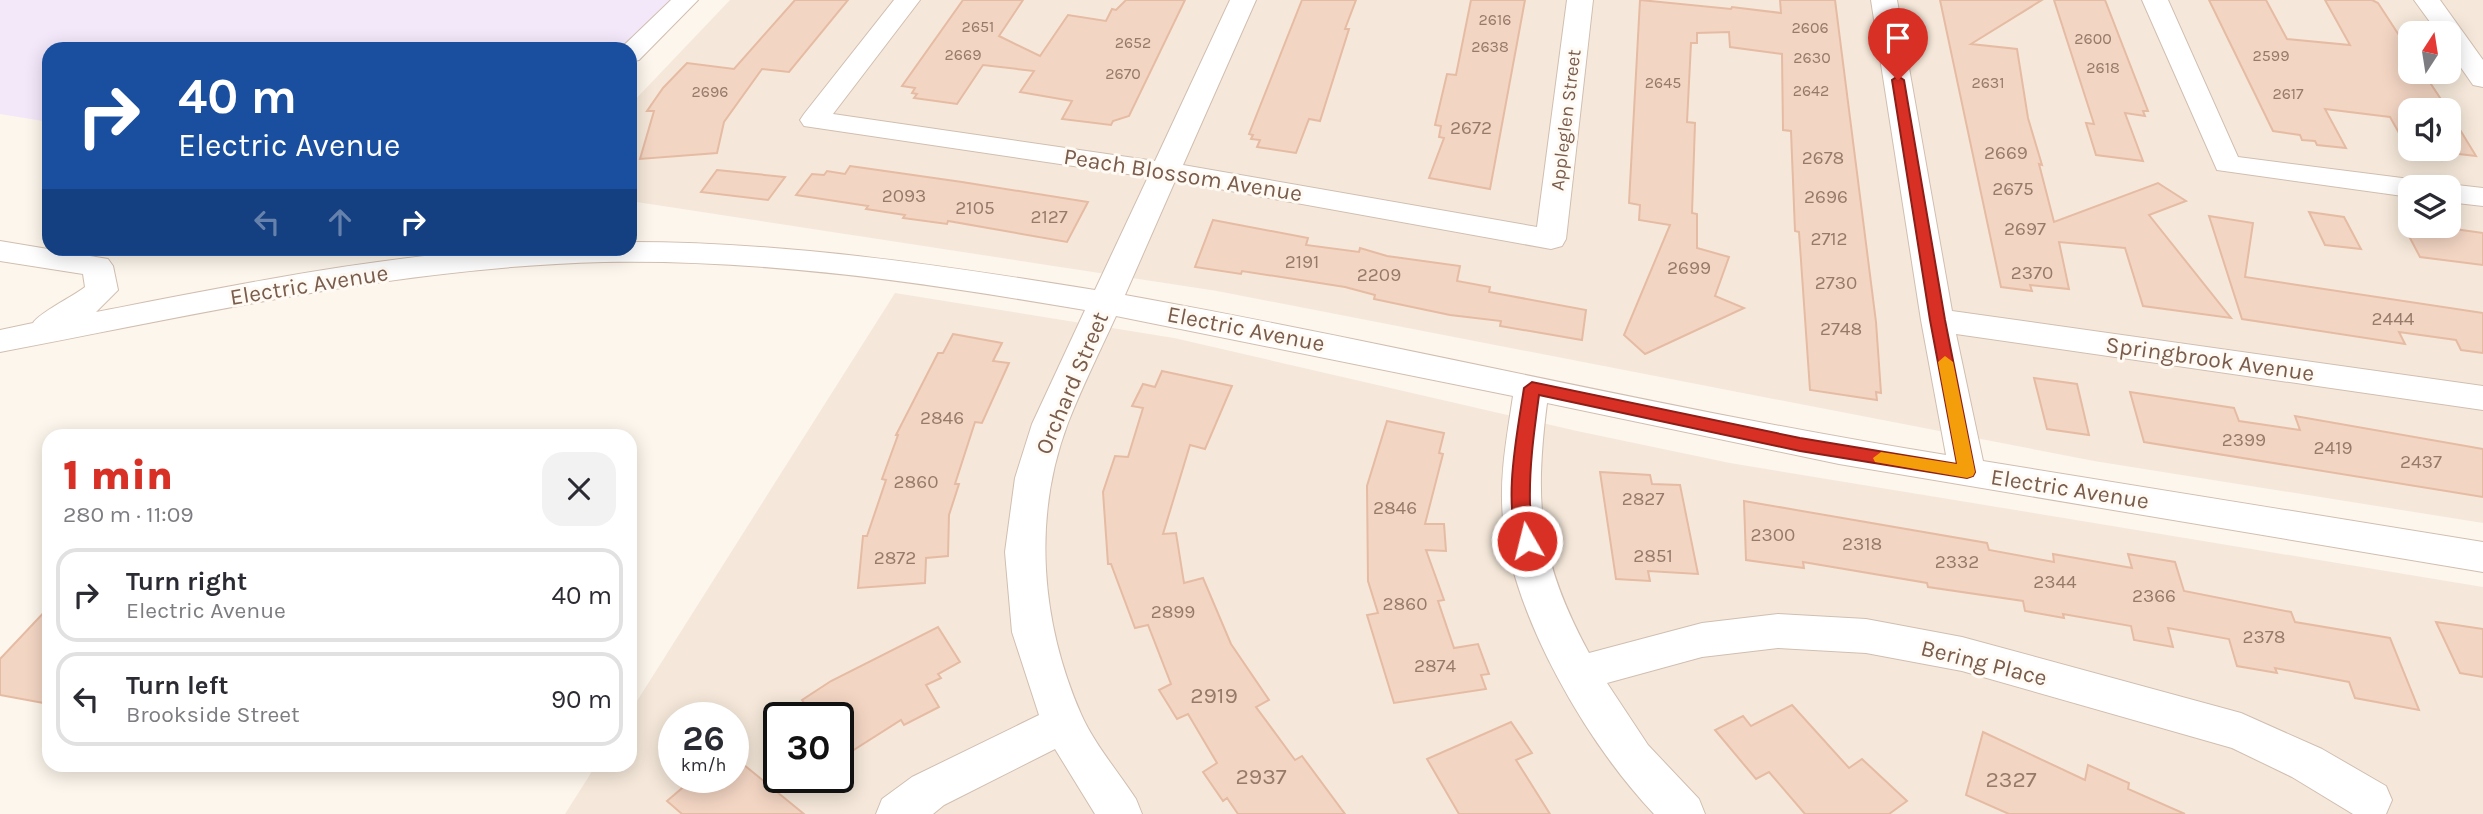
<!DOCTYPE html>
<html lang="en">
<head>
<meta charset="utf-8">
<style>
	:root { --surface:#fff; --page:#f2f2f3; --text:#2b2b33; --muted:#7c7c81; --line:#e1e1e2; --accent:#d93025 }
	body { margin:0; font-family:Karla,sans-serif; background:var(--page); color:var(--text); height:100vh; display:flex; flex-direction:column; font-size:26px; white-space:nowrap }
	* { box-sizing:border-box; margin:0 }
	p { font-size:23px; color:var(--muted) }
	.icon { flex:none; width:38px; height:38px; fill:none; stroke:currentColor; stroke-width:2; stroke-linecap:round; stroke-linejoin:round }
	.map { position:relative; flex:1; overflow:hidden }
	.sheet { position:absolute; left:42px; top:429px; width:595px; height:343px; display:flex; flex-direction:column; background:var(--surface); border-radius:21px; box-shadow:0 4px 18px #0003 }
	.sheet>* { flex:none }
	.banner { position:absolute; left:42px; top:42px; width:595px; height:214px; border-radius:21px; box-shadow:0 4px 18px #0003; background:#1a4fa0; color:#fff; overflow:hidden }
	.needle { width:46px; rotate:12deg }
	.controls { position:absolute; left:2398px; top:21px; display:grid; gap:14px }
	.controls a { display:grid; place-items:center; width:63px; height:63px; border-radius:14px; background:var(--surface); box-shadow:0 4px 18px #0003; font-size:35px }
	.speed { position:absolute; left:658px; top:702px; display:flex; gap:14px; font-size:35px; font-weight:700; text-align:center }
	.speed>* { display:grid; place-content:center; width:91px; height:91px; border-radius:50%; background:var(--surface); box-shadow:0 4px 18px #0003; line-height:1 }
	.speed small { font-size:18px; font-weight:400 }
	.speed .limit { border:4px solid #111; border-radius:10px; background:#fff; color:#111 }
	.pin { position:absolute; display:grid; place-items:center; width:60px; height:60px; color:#fff; margin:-72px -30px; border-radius:50% 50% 50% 0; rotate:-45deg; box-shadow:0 0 7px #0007 }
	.pin .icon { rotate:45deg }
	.me { position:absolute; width:77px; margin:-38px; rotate:352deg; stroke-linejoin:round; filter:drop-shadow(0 0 5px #0008) }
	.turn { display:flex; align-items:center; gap:24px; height:147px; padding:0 21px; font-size:32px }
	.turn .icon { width:91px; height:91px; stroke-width:2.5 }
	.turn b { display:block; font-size:49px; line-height:60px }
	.lanes { display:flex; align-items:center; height:66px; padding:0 21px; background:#0003; justify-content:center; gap:35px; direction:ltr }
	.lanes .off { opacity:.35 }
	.round { display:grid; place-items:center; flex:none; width:74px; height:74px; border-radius:21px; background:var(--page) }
	.headline { display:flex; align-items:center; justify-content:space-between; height:119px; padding:0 21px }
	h1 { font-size:42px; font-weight:800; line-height:52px; color:var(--accent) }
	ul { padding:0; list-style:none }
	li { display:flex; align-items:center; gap:21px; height:94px; margin:0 14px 10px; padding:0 7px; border:4px solid var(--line); border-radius:21px }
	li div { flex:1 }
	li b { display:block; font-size:26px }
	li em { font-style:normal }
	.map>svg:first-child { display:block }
	.residential { fill:#f5e8da; fill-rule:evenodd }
	.education { fill:#f3e8fa }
	.building { fill:#f3d5c3; stroke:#e6bba3; stroke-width:2 }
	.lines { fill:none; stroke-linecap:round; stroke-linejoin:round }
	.minor-casing { stroke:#d1beb0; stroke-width:2 }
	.minor { fill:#fff; fill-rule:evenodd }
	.route { fill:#d93025; stroke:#8d1f18; stroke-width:2 }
	.slow { fill:#f59e0b }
	.labels { text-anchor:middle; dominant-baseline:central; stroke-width:6; stroke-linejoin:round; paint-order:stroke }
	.far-number-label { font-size:16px; fill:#987a6a }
	.far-street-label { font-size:19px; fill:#7a5c4d; stroke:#fffaf3 }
	.number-label { font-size:19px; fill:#987a6a }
	.street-label { font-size:23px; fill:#7a5c4d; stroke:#fffaf3 }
	.near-number-label { font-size:23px; fill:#987a6a }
</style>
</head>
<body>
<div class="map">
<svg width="2483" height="814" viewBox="0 0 2483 814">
	<rect width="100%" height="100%" fill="#fdf6ec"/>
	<g class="residential">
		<path d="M730 0H2483V523L2094 461 1217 291 630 201V105ZM2410 33H2448V72H2410ZM2410 110H2448V149H2410ZM2410 187H2448V226H2410Z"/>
		<path d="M895 293 1174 338 1577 431 1730 463 2483 587V814H565L596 765H630V712ZM674 718H733V777H674ZM779 718H838V777H779Z"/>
	</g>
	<polygon class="education" points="0,0 685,0 630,49 49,49 49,122 0,114"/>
	<g class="building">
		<polygon points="795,0 848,0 789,72 762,69 724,122 717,153 640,159 654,111 647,111 663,88 687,63 734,69"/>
		<polygon points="963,0 1023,0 999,36 1040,56 1068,15 1106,21 1112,9 1116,10 1126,0 1185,0 1129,116 1113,121 1111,125 1062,119 1072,101 1020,92 1034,71 983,65 957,104 914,98 917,94 912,93 915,88 902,86"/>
		<polygon points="1302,0 1356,0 1345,29 1349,29 1320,121 1309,119 1296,153 1257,147 1260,140 1251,139 1253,135 1249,134"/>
		<polygon points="1471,0 1525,0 1490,189 1429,178 1444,138 1439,137 1441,126 1435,125 1447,74 1456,75"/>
		<polygon points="1640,0 1731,9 1732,7 1781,13 1780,0 1835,0 1876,322 1881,393 1876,392 1877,400 1810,390 1799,232 1795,231 1791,131 1783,130 1782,54 1730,47 1729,32 1697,33 1697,43 1691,43 1687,122 1695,123 1692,213 1697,214 1697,248 1729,257 1715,296 1744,308 1645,354 1624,335 1670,225 1639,220 1640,205 1629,203"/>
		<polygon points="1940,0 2042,0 1971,44 2017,49 2028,118 2042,165 2039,164 2054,222 2158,183 2186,201 2149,215 2231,318 2143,306 2125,248 2059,242 2069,289 2030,285 2032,291 2001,287"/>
		<polygon points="2054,0 2105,0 2148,111 2143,111 2145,116 2125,113 2143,161 2096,155 2086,123 2094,124"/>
		<polygon points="2209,0 2266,0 2287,39 2350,45 2325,0 2372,0 2378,3 2410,52 2410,72 2423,72 2448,110 2410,110 2410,149 2448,149 2448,110 2476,156 2450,153 2453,158 2439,156 2441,160 2412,156 2390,117 2325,109 2346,148 2317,145 2315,141 2302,140 2300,135 2273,131"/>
		<polygon points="850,166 962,182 1088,202 1067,242 948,221 947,224 903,218 905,215 866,209 868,206 796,195 812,174 824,175 827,171 845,174"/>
		<polygon points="717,170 785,177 768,200 701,192"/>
		<polygon points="2309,212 2344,217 2361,249 2325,245"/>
		<polygon points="2209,216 2253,223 2245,277 2483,313 2483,353 2461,350 2456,340 2399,332 2405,344 2242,319"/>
		<polygon points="1213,220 1308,238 1306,245 1359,252 1360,248 1387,256 1460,266 1457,281 1490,287 1489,292 1586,310 1582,340 1500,326 1501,321 1450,315 1374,299 1375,295 1345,287 1242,271 1241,274 1195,267"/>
		<polygon points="2401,221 2410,223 2410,226 2433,226 2483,233 2483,265 2420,257"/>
		<polygon points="953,334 1002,343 993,361 1009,363 982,423 975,422 955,484 959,484 949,515 948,556 926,558 925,583 858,588 863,536 867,536 886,480 882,479 898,435 896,435 938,353 943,353"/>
		<polygon points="1162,371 1232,386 1205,449 1190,445 1163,534 1176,533 1184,583 1203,578 1231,644 1269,700 1256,707 1295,760 1302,756 1345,814 1238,814 1227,798 1223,801 1203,772 1217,763 1188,714 1177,719 1159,690 1171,684 1148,625 1135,628 1111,564 1108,564 1103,492 1115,456 1128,457 1143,408 1132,406 1143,384 1155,387"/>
		<polygon points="2034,378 2077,384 2089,435 2047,429"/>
		<polygon points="2130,392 2234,408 2239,421 2300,430 2295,416 2483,449 2483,497 2144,442"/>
		<polygon points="1387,421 1444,433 1439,453 1443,454 1425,524 1444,524 1446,551 1426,550 1444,600 1438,601 1454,648 1478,644 1489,674 1481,675 1486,689 1394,703 1367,615 1378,613 1368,581 1367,486"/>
		<polygon points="1600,472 1650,475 1652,484 1680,485 1698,574 1648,571 1650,581 1616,579"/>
		<polygon points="1744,501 1987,543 1989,550 2054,562 2053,554 2132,568 2128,554 2175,562 2184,591 2291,612 2295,622 2390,638 2419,710 2355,698 2349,682 2275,668 2277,673 2237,666 2229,639 2168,628 2173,647 2134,640 2131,626 2063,614 2064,618 2025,611 2023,601 1928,587 1927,583 1803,562 1804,568 1746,560"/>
		<polygon points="49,607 49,704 0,695 0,659"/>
		<polygon points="2436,622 2483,629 2483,677 2460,673"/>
		<polygon points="938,627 960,662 938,674 941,678 926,685 939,707 904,725 901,720 838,760 838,718 815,718 802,700 831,681"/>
		<polygon points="1792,705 1849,768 1862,759 1907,801 1889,814 1805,814 1769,772 1756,779 1715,730 1743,716 1751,726"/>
		<polygon points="1511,722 1532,753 1516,760 1550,814 1459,814 1427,759"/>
		<polygon points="1983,732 2085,780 2088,765 2129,783 2128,789 2185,814 2009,814 1966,795"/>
		<polygon points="733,756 804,814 682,814 667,801 695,777 733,777"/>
	</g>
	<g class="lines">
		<g class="minor-casing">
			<g id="minor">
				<polygon points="671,0 698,0 639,60 630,62 630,49 620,49"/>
				<path d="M894 0H920L833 114 1155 161 1230 0H1256L1183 165 1537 227 1567 0H1593L1566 239 1562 246 1551 249 1175 181 1125 295C1399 344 1670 411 1946 455L1921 320 1871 0H1897L1952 311 2483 386V410L1956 334 1983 461 2483 542V572L1839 464 1547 403C1534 505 1539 561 1589 653L1702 623 1778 614 1866 619 1962 637 2241 713 2322 749 2386 786 2392 800 2386 814H2353L2292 777 2232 748 1962 671 1866 653 1778 648 1702 657 1607 683 1648 745 1699 799 1705 814H1654C1587 743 1513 617 1503 518 1499 477 1507 436 1513 396L1116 316C1100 351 1082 387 1068 423 1032 518 1041 622 1081 714 1093 742 1119 773 1136 799L1142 814H1095L1055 749 944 805 933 814H876L882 799 912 777 1039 715 1012 632 1005 552 1015 478 1032 424 1085 310C926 283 766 259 604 262 401 267 199 314 0 352V330L33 323C39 313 72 297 85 287L83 274 0 261V241L108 259 113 266 118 290 96 312C230 286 366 258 502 249 544 246 588 248 630 248V242C787 242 940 265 1095 290L1148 177 804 126 800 120 804 114Z"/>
				<polygon points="2142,0 2168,0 2238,157 2410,179 2420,182 2424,187 2410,187 2410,197 2217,170"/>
				<polygon points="2414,0 2440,0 2483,60 2483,87 2473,85 2448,49 2448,33 2438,33"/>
				<polygon points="2448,184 2483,188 2483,206 2448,202 2448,187 2437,187"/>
			</g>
		</g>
		<use href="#minor" class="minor"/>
	</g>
	<path class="route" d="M1898 76 1904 80 1945 320 1975 472 1973 476 1967 478 1800 451 1539 395C1534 432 1529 467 1530 504 1531 516 1538 536 1533 546H1521C1501 509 1518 429 1524 388L1532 382 1800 438 1957 464 1930 320 1892 80Z"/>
	<polygon class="slow" points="1945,356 1953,362 1975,472 1973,476 1967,478 1875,462 1873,458 1881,452 1957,464 1938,362"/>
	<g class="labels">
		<g class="far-number-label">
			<text x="1495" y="19">2616</text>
			<text x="978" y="26">2651</text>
			<text x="1810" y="27">2606</text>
			<text x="2093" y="38">2600</text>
			<text x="1133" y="42">2652</text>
			<text x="1490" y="46">2638</text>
			<text x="963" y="54">2669</text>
			<text x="2271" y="55">2599</text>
			<text x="1812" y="57">2630</text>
			<text x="2103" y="67">2618</text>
			<text x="1123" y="73">2670</text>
			<text x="1663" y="82">2645</text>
			<text x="1988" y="82">2631</text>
			<text x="1811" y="90">2642</text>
			<text x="710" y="91">2696</text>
			<text x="2288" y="93">2617</text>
		</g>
		<g class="far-street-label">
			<text transform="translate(1566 120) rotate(-83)">Appleglen Street</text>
		</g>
		<g class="number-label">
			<text x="1471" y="128">2672</text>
			<text x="2006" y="153">2669</text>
			<text x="1823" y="158">2678</text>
			<text x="2013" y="189">2675</text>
			<text x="904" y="196">2093</text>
			<text x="1826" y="197">2696</text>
			<text x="975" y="208">2105</text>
			<text x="1049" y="217">2127</text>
			<text x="2025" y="229">2697</text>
			<text x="1829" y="239">2712</text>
			<text x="1302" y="262">2191</text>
			<text x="1689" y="268">2699</text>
			<text x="2032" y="273">2370</text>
			<text x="1379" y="275">2209</text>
			<text x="1836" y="283">2730</text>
			<text x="2393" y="319">2444</text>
			<text x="1841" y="329">2748</text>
			<text x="942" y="418">2846</text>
			<text x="2244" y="440">2399</text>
			<text x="2333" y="448">2419</text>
			<text x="2421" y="462">2437</text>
			<text x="916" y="482">2860</text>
			<text x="1643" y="499">2827</text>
			<text x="1395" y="508">2846</text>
			<text x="1773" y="535">2300</text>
			<text x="1862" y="544">2318</text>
			<text x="1653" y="556">2851</text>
			<text x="895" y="558">2872</text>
			<text x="1957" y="562">2332</text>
			<text x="2055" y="582">2344</text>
			<text x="2154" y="596">2366</text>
			<text x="1405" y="604">2860</text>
			<text x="1173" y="612">2899</text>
			<text x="2264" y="637">2378</text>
			<text x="1435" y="666">2874</text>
		</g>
		<g class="street-label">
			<text transform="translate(1183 175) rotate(9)">Peach Blossom Avenue</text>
			<text transform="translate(309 285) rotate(-9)">Electric Avenue</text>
			<text transform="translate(1246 329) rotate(11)">Electric Avenue</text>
			<text transform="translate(2210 359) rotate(8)">Springbrook Avenue</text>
			<text transform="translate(1072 383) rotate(-67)">Orchard Street</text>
			<text transform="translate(2070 489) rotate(9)">Electric Avenue</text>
			<text transform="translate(1984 663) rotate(14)">Bering Place</text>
		</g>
		<g class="near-number-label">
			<text x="1214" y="695">2919</text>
			<text x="1261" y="776">2937</text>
			<text x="2011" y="779">2327</text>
		</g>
	</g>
</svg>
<div class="controls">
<a><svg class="needle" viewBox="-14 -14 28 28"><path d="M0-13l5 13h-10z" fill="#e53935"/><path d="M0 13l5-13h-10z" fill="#7c7c81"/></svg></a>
<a><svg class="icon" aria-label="sound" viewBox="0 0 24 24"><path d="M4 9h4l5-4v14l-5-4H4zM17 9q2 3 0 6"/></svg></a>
<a><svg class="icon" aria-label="layers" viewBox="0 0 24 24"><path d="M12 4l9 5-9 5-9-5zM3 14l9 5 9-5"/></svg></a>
</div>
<div class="speed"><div>26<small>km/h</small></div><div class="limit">30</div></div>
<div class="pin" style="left:1898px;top:80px;background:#d93025"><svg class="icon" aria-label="arrive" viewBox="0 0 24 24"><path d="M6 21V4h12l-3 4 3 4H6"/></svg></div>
<svg class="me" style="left:1527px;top:541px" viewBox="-20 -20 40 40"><circle r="17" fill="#d93025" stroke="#fff" stroke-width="3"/><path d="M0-11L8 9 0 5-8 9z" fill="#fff"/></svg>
<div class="banner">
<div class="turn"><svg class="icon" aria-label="right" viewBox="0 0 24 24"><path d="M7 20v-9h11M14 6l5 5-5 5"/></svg><div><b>40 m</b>Electric Avenue</div></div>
<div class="lanes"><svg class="icon off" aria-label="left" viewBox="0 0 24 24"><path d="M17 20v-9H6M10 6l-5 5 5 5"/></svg><svg class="icon off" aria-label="ahead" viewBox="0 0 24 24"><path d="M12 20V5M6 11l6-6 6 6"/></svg><svg class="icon" aria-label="right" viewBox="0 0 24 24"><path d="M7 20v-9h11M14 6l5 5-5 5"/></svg></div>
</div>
<section class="sheet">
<div class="headline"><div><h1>1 min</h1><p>280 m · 11:09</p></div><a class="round"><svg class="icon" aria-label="close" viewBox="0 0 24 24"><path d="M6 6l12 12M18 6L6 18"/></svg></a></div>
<ul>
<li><svg class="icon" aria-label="right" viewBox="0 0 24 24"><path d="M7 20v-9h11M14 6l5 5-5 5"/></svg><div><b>Turn right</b><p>Electric Avenue</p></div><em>40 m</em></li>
<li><svg class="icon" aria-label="left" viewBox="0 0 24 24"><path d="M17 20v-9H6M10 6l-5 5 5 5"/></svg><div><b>Turn left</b><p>Brookside Street</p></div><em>90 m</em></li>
</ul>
</section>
</div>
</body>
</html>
